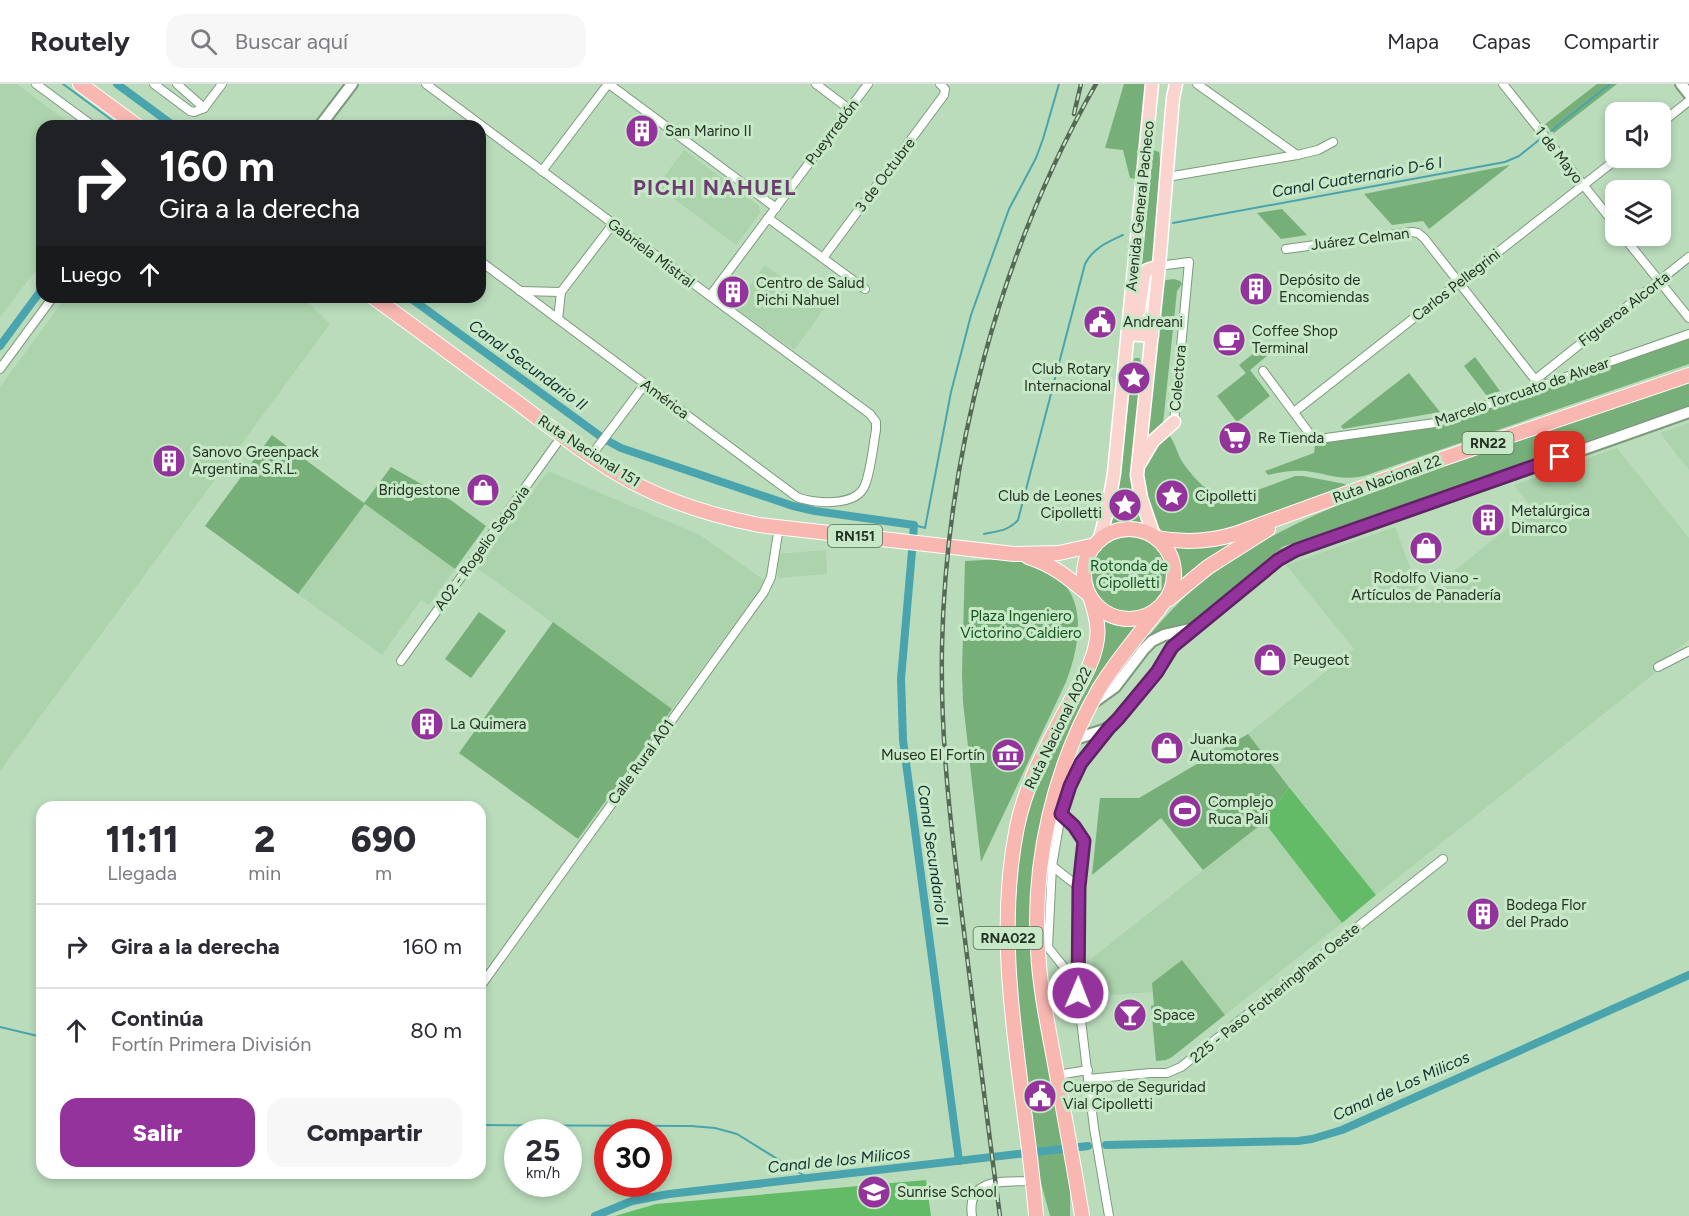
<!DOCTYPE html>
<html lang="es">
<head>
<meta charset="utf-8">
<style>
	:root { --surface:#fff; --page:#f7f7f7; --text:#2b2b33; --muted:#7c7c81; --line:#e1e1e2; --accent:#94339b }
	body { margin:0; font-family:Figtree,sans-serif; background:var(--page); color:var(--text); height:100vh; display:flex; flex-direction:column; font-size:22px; white-space:nowrap }
	* { box-sizing:border-box; margin:0 }
	p { font-size:20px; color:var(--muted) }
	.icon { flex:none; width:33px; height:33px; fill:none; stroke:currentColor; stroke-width:2; stroke-linecap:round; stroke-linejoin:round }
	.map { position:relative; flex:1; overflow:hidden }
	.drawer { position:absolute; left:36px; top:717px; width:450px; height:378px; display:flex; flex-direction:column; background:var(--surface); border-radius:18px; box-shadow:0 3px 9px #0003 }
	.drawer>* { flex:none }
	.banner { position:absolute; left:36px; top:36px; width:450px; height:183px; border-radius:18px; box-shadow:0 3px 9px #0003; background:#202124; color:#fff; overflow:hidden }
	.controls { position:absolute; left:1605px; top:18px; display:grid; gap:12px }
	.controls a { display:grid; place-items:center; width:66px; height:66px; border-radius:12px; background:var(--surface); box-shadow:0 3px 9px #0003; font-size:30px }
	.speed { position:absolute; left:504px; top:1035px; display:flex; gap:12px; font-size:30px; font-weight:700; text-align:center }
	.speed>* { display:grid; place-content:center; width:78px; height:78px; border-radius:50%; background:var(--surface); box-shadow:0 3px 9px #0003; line-height:1 }
	.speed small { font-size:15px; font-weight:400 }
	.speed .limit { border:9px solid #d22; background:#fff; color:#111 }
	.pin { position:absolute; display:grid; place-items:center; width:51px; height:51px; color:#fff; margin:-26px; border-radius:12px; box-shadow:0 3px 9px #0006 }
	.me { position:absolute; width:66px; margin:-33px; rotate:1deg; stroke-linejoin:round; filter:drop-shadow(0 0 4px #0008) }
	.turn { display:flex; align-items:center; gap:21px; height:126px; padding:0 24px; font-size:27px }
	.turn .icon { width:78px; height:78px; stroke-width:2.5 }
	.turn b { display:block; font-size:42px; line-height:51px }
	.then { display:flex; align-items:center; height:57px; padding:0 24px; background:#0003; gap:12px; font-size:22px }
	.eta { display:flex; justify-content:space-evenly; align-items:center; height:102px; text-align:center }
	.eta b { font-size:36px; font-weight:800; line-height:42px }
	.primary-button { display:flex; gap:12px; margin-top:auto; padding:12px 24px }
	.primary-button a { flex:1; height:69px; border-radius:18px; background:var(--accent); color:#fff; font-size:24px; font-weight:800; line-height:69px; text-align:center }
	.primary-button a+a { background:var(--page); color:var(--text) }
	ul { padding:0; list-style:none }
	li { display:flex; align-items:center; gap:18px; height:84px; padding:0 24px; border-top:2px solid var(--line) }
	li div { flex:1 }
	li b { display:block; font-size:22px }
	li em { font-style:normal }
	header { display:flex; align-items:center; gap:36px; box-sizing:border-box; height:84px; padding:0 30px; background:var(--surface); border-bottom:2px solid var(--line) }
	header strong { font-size:28px }
	nav { display:flex; gap:33px; margin-inline-start:auto; font-size:21px }
	.search { width:420px; height:54px; background:var(--page); display:flex; align-items:center; gap:15px; box-sizing:border-box; padding:0 21px; border-radius:18px; color:var(--muted); font-size:22px }
	.map>svg:first-child { display:block }
	.built { fill:#acd3ac }
	.green { fill:#77af79 }
	.forest { fill:#63bb68 }
	.lines { fill:none; stroke-linecap:round; stroke-linejoin:round }
	.stream { stroke:#49a4ae; stroke-width:2 }
	.canal { stroke:#49a4ae; stroke-width:8 }
	.street-casing { stroke:#7c9b7c; stroke-width:10 }
	.secondary-casing { stroke:#7c9b7c; stroke-width:14 }
	.primary-casing { stroke:#fff; stroke-width:15 }
	.highway-casing { stroke:#fff; stroke-width:16 }
	.street { stroke:#fff; stroke-width:8 }
	.secondary { stroke:#fff; stroke-width:10 }
	.primary { stroke:#fbd4d0; stroke-width:12 }
	.highway { stroke:#f8b7b1; stroke-width:14 }
	.rail-casing { stroke:#566956; stroke-width:4.5 }
	.rail { stroke:#c7e9c7; stroke-width:2; stroke-dasharray:7; stroke-linecap:butt }
	.route-casing { stroke:#602165; stroke-width:15 }
	.route { stroke:#94339b; stroke-width:10 }
	.labels { text-anchor:middle; dominant-baseline:central; stroke-width:6; stroke-linejoin:round; paint-order:stroke }
	.shield { fill:#c7e9c7; stroke:#566956; stroke-width:1.5 }
	.shield-label { font-size:14px; font-weight:bold; fill:#253225 }
	.poi-label { font-size:15px; fill:#253225; stroke:#c7e9c7; text-anchor:start }
	.street-label { font-size:15px; fill:#253225; stroke:#c7e9c7 }
	.park-label { font-size:15px; fill:#15531d; stroke:#c7e9c7 }
	.water-label { font-size:16px; font-style:italic; fill:#122f32; stroke:#c7e9c7 }
	.district-label { font-size:21px; font-weight:bold; letter-spacing:1.5px; fill:#6d3c70; stroke:#c7e9c7 }
</style>
</head>
<body>
<header>
<strong>Routely</strong>
<div class="search"><svg class="icon" aria-label="search" viewBox="0 0 24 24"><circle cx="10" cy="10" r="6"/><path d="M15 15l6 6"/></svg>Buscar aquí</div>
<nav><a>Mapa</a><a>Capas</a><a>Compartir</a></nav>
</header>
<div class="map">
<svg width="1689" height="1132" viewBox="0 0 1689 1132">
	<rect width="100%" height="100%" fill="#badcbb"/>
	<g class="built">
		<polygon points="0,0 17,0 73,42 42,42 42,178 0,233"/>
		<polygon points="684,66 759,122 760,129 736,161 657,102"/>
		<polygon points="765,181 824,225 794,266 734,223"/>
		<polygon points="66,213 303,213 330,240 0,687 0,303"/>
		<polygon points="1689,339 1689,386 1660,349"/>
		<polygon points="1617,364 1689,454 1689,556 1657,581 1660,585 1376,811 1248,650 1354,565 1286,481 1395,443 1421,513 1532,425 1514,401"/>
		<polygon points="548,387 700,451 765,497 672,625 477,484"/>
		<polygon points="365,419 455,485 429,521 421,516 382,571 298,510"/>
		<polygon points="826,466 827,490 778,494 777,470"/>
		<polygon points="1264,738 1342,839 1225,931 1182,876 1152,899 1153,908 1111,911 1110,908 1093,885 1092,874"/>
	</g>
	<g class="green">
		<polygon points="1124,0 1148,0 1138,95 1130,94 1123,66 1105,64"/>
		<polygon points="1597,0 1617,0 1554,49 1544,41"/>
		<path d="M1153 66 1159 68C1161 77 1159 88 1160 97L1154 171 1153 176 1139 191 1151 69Z"/>
		<polygon points="1510,81 1429,145 1423,137 1392,141 1364,110"/>
		<polygon points="1282,125 1307,151 1281,155 1257,129"/>
		<polygon points="1174,195 1180,197 1182,200 1177,207 1163,340 1144,364 1163,199 1166,196"/>
		<path d="M1689 253V280L1364 392C1339 397 1329 390 1306 387 1294 386 1280 388 1268 391L1265 387 1314 369 1315 360 1438 342Z"/>
		<polygon points="1269,262 1273,267 1250,286 1270,312 1237,338 1217,312 1246,289 1239,281 1254,269 1257,272"/>
		<polygon points="1475,273 1500,307 1487,312 1464,282"/>
		<path d="M1135 274H1139L1142 279 1132 398 1137 420 1147 441C1133 436 1122 436 1108 442L1114 430 1118 413 1133 277Z"/>
		<polygon points="1409,289 1440,328 1343,345 1341,342"/>
		<path d="M1689 297V321L1282 463 1185 543 1146 555C1165 533 1184 511 1207 494 1285 434 1379 405 1470 373 1543 348 1616 322 1689 297Z"/>
		<path d="M1168 350C1175 357 1177 370 1183 379 1193 393 1209 412 1227 413 1243 413 1279 398 1295 392H1303L1345 400 1347 402 1261 436 1221 447 1197 452 1164 449 1156 441 1152 431 1143 401V390L1149 372 1163 353Z"/>
		<polygon points="272,351 364,419 391,383 452,417 486,442 455,485 365,420 298,510 205,442"/>
		<polygon points="1258,446 1180,499 1179,481 1173,462"/>
		<circle cx="1129" cy="491" r="38"/>
		<path d="M1003 475C1082 481 1090 534 1066 598L981 778 963 618 962 589 965 477Z"/>
		<polygon points="479,528 506,547 471,594 445,575"/>
		<path d="M1102 536C1116 543 1127 544 1141 541L1083 624 1033 804 1070 1095V1132H1050L1038 1088 1018 939 1014 869 1015 793 1021 742 1038 695 1086 601Z"/>
		<polygon points="553,538 672,625 578,755 459,669"/>
		<polygon points="1248,650 1289,703 1264,738 1203,786 1161,734 1092,791 1100,714 1139,714"/>
		<polygon points="1182,876 1225,931 1172,973 1166,976 1156,977 1151,922 1154,921 1152,899"/>
	</g>
	<g class="forest">
		<polygon points="1289,703 1376,811 1342,839 1264,738"/>
		<polygon points="926,1096 931,1132 615,1132 656,1120"/>
	</g>
	<g class="lines">
		<g class="stream">
			<polyline points="63,0 120,42"/>
			<polyline points="1551,47 1610,0"/>
			<polyline points="1173,139 1505,78 1519,72 1539,56"/>
			<polyline points="914,441 925,444 951,308 971,231 1009,125 1036,74 1043,55 1059,0"/>
			<path d="M984 450C997 447 1009 447 1018 436L1085 180C1093 164 1108 158 1123 151"/>
			<polyline points="0,943 42,953"/>
			<polyline points="480,1041 691,1042 715,1044 737,1050 808,1094"/>
		</g>
		<g class="canal">
			<polyline points="117,0 174,42"/>
			<polyline points="409,213 600,352"/>
			<polyline points="0,262 42,205"/>
			<polyline points="608,357 621,364 793,422 815,427 914,441 913,454"/>
			<polyline points="912,467 901,595 903,656 959,1077"/>
			<polyline points="1106,1061 1298,1057 1312,1055 1342,1046 1689,891"/>
			<polyline points="595,1132 632,1117 669,1110 1088,1062"/>
		</g>
		<g class="street-casing">
			<g id="street">
				<polyline points="36,0 93,42"/>
				<polyline points="154,0 190,27 194,28 204,24"/>
				<polyline points="177,0 204,24"/>
				<path d="M426 0 710 212 870 330 876 338V346C873 362 871 386 865 401 857 423 814 420 797 413L480 177"/>
				<polyline points="609,0 776,124"/>
				<polyline points="816,0 849,25"/>
				<polyline points="1197,0 1297,71"/>
				<polyline points="1503,0 1616,142"/>
				<polyline points="204,24 222,0"/>
				<polyline points="1660,40 1689,17"/>
				<polyline points="542,87 608,0"/>
				<polyline points="1167,93 1297,71 1318,66 1333,58"/>
				<polyline points="768,134 865,205"/>
				<polyline points="1623,152 1689,234"/>
				<polyline points="1286,165 1412,148 1418,149 1424,154 1540,302"/>
				<polyline points="823,174 944,11 945,5 940,0"/>
				<polyline points="1159,182 1189,178 1174,338"/>
				<polyline points="520,207 561,208"/>
				<polyline points="710,212 868,0"/>
				<polyline points="558,235 561,208 613,140"/>
				<polyline points="0,285 53,213"/>
				<polyline points="1263,287 1312,353 1319,355 1435,339 1689,250"/>
				<polyline points="1535,296 1689,173"/>
				<polyline points="1294,328 1618,74"/>
				<polyline points="591,372 645,300"/>
				<polyline points="401,577 562,352"/>
				<polyline points="1658,583 1689,567"/>
				<polyline points="1052,782 1079,803"/>
				<polyline points="1039,852 1071,892 1077,903 1094,1044 1109,1132"/>
				<polyline points="1048,863 1052,782 1061,730"/>
				<polyline points="1078,902 1079,803 1084,757 1074,742 1061,730 1070,702 1081,679 1108,645"/>
				<polyline points="480,903 764,508 771,493 779,443"/>
				<polyline points="1057,991 1088,986"/>
				<polyline points="1088,995 1150,989 1167,989 1181,983 1443,775"/>
				<path d="M972 1132C966 1092 1006 1098 1033 1097"/>
			</g>
		</g>
		<g class="secondary-casing">
			<g id="secondary">
				<polyline points="1681,0 1689,10"/>
				<polyline points="320,42 352,0"/>
				<polyline points="1094,618 1115,603 1144,565 1152,557 1164,551 1191,545"/>
				<polyline points="1075,655 1104,646 1114,640 1157,588 1176,559 1284,471 1689,328"/>
			</g>
		</g>
		<g class="primary-casing">
			<g id="primary">
				<polyline points="1152,252 1128,250 1139,226 1144,191 1147,186 1159,182"/>
				<polyline points="1140,379 1153,357 1174,338"/>
				<polyline points="1154,452 1141,414 1137,391 1159,182 1173,14 1176,0"/>
				<polyline points="1099,457 1108,424 1114,389 1152,0"/>
			</g>
		</g>
		<g class="highway-casing">
			<g id="highway">
				<polyline points="80,0 137,42"/>
				<path d="M373 213C419 246 464 280 510 313 545 339 580 367 618 390 661 416 709 431 759 441L1014 470 1059 469 1095 461"/>
				<circle cx="1129" cy="490" r="45"/>
				<path d="M1157 454C1184 459 1209 458 1235 450L1433 378 1689 291"/>
				<path d="M1028 473C1052 480 1070 495 1089 511"/>
				<polyline points="1169,515 1208,483 1268,445"/>
				<path d="M1036 1132C1026 1003 991 872 1017 743 1026 698 1049 658 1070 618 1081 598 1094 578 1097 555 1099 541 1095 529 1091 515"/>
				<path d="M1082 1132C1074 1081 1064 1030 1055 980 1048 942 1040 905 1038 867 1032 778 1054 683 1099 605 1116 577 1138 551 1159 525"/>
			</g>
		</g>
		<use href="#street" class="street"/>
		<use href="#secondary" class="secondary"/>
		<use href="#primary" class="primary"/>
		<use href="#highway" class="highway"/>
		<g class="rail-casing">
			<g id="rail">
				<polyline points="1074,30 1081,0"/>
				<path d="M1000 1132C987 1037 976 943 964 848 952 753 940 659 942 563 946 370 1000 168 1096 0"/>
			</g>
		</g>
		<use href="#rail" class="rail"/>
	</g>
	<g class="lines">
		<g class="route-casing">
			<polyline id="route" points="1078,909 1079,803 1084,757 1074,742 1061,730 1070,702 1081,679 1109,644 1118,635 1157,588 1172,563 1278,476 1296,466 1560,373"/>
		</g>
		<use href="#route" class="route"/>
	</g>
	<defs>
		<g id="building-disc" transform="scale(1.725)"><circle r="9.5" fill="#94339b" stroke="#c7e9c7"/><path d="M-4-6H4V6H1V3H-1V6H-4ZM-2.5-4.3h1.7v1.8h-1.7ZM.8-4.3h1.7v1.8H.8ZM-2.5-1h1.7V.8h-1.7ZM.8-1h1.7V.8H.8Z" fill="#fff"/></g>
		<g id="civic-disc" transform="scale(1.725)"><circle r="9.5" fill="#94339b" stroke="#c7e9c7"/><path d="M-.6-6.5H3V-4.5H.6V-3L4-1V1h2V6H-6V1h2V-1L-.6-3ZM-1.2 2.5V6h2.4V2.5Z" fill="#fff"/></g>
		<g id="cafe-disc" transform="scale(1.725)"><circle r="9.5" fill="#94339b" stroke="#c7e9c7"/><path d="M-5.5-4.5H6V0H3Q3 3.5 0 3.5H-2.5Q-5.5 3.5-5.5 0ZM3-3.2v2h1.7v-2ZM-6 4.5H4V6H-6Z" fill="#fff"/></g>
		<g id="sight-disc" transform="scale(1.725)"><circle r="9.5" fill="#94339b" stroke="#c7e9c7"/><path d="M0-6L1.8-2.2L6-1.7L2.9 1.2L3.7 5.4L0 3.3L-3.7 5.4L-2.9 1.2L-6-1.7L-1.8-2.2Z" fill="#fff"/></g>
		<g id="supermarket-disc" transform="scale(1.725)"><circle r="9.5" fill="#94339b" stroke="#c7e9c7"/><path d="M-6-5.5h2.5l.6 2H6L4.5 2H-2.5L-4.4-4H-6ZM-1.5 3.2a1.3 1.3 0 1 0 .1 0ZM3 3.2a1.3 1.3 0 1 0 .1 0Z" fill="#fff"/></g>
		<g id="shop-disc" transform="scale(1.725)"><circle r="9.5" fill="#94339b" stroke="#c7e9c7"/><path d="M-5-2.5h2.3a2.7 3.5 0 0 1 5.4 0H5L5.5 6h-11ZM-1.5-2.5h3a1.5 2.3 0 0 0-3 0Z" fill="#fff"/></g>
		<g id="museum-disc" transform="scale(1.725)"><circle r="9.5" fill="#94339b" stroke="#c7e9c7"/><path d="M0-6L6-3V-2H-6V-3ZM-5-1h2V3h-2ZM-1-1h2V3h-2ZM3-1h2V3H3ZM-6 4H6V6H-6Z" fill="#fff"/></g>
		<g id="stadium-disc" transform="scale(1.725)"><circle r="9.5" fill="#94339b" stroke="#c7e9c7"/><path d="M0-5a6.5 5 0 1 0 0 10a6.5 5 0 1 0 0-10ZM-3.5-1.8h7v3.6h-7Z" fill="#fff"/></g>
		<g id="bar-disc" transform="scale(1.725)"><circle r="9.5" fill="#94339b" stroke="#c7e9c7"/><path d="M-6-5H6L.8 .8V4.5H3.5V6h-7V4.5H-.8V.8Z" fill="#fff"/></g>
		<g id="school-disc" transform="scale(1.725)"><circle r="9.5" fill="#94339b" stroke="#c7e9c7"/><path d="M0-5L7-2L0 1L-7-2ZM-4 1L0 2.5L4 1V4Q0 6-4 4Z" fill="#fff"/></g>
	</defs>
	<g fill-rule="evenodd">
		<use href="#building-disc" x="642" y="47"/>
		<use href="#building-disc" x="1256" y="205"/>
		<use href="#building-disc" x="733" y="208"/>
		<use href="#civic-disc" x="1100" y="238"/>
		<use href="#cafe-disc" x="1229" y="256"/>
		<use href="#sight-disc" x="1134" y="294"/>
		<use href="#supermarket-disc" x="1235" y="354"/>
		<use href="#building-disc" x="169" y="377"/>
		<use href="#shop-disc" x="483" y="406"/>
		<use href="#sight-disc" x="1172" y="412"/>
		<use href="#sight-disc" x="1125" y="421"/>
		<use href="#building-disc" x="1488" y="436"/>
		<use href="#shop-disc" x="1426" y="464"/>
		<use href="#shop-disc" x="1270" y="576"/>
		<use href="#building-disc" x="427" y="640"/>
		<use href="#shop-disc" x="1167" y="664"/>
		<use href="#museum-disc" x="1008" y="671"/>
		<use href="#stadium-disc" x="1185" y="727"/>
		<use href="#building-disc" x="1483" y="830"/>
		<use href="#bar-disc" x="1130" y="931"/>
		<use href="#civic-disc" x="1040" y="1012"/>
		<use href="#school-disc" x="874" y="1108"/>
	</g>
	<g class="labels">
		<g class="shield">
			<rect x="1462.5" y="348" width="51" height="22" rx="4.5"/>
			<rect x="828" y="441" width="54" height="22" rx="4.5"/>
			<rect x="973.5" y="843" width="69" height="22" rx="4.5"/>
		</g>
		<g class="shield-label">
			<text x="1488" y="359">RN22</text>
			<text x="855" y="452">RN151</text>
			<text x="1008" y="854">RNA022</text>
		</g>
		<g class="poi-label">
			<text x="665" y="47">San Marino II</text>
			<text x="1279" y="196">Depósito de<tspan x="1279" dy="17">Encomiendas</tspan></text>
			<text x="756" y="199">Centro de Salud<tspan x="756" dy="17">Pichi Nahuel</tspan></text>
			<text x="1123" y="238">Andreani</text>
			<text x="1252" y="247">Coffee Shop<tspan x="1252" dy="17">Terminal</tspan></text>
			<text x="1111" y="285" text-anchor="end">Club Rotary<tspan x="1111" dy="17">Internacional</tspan></text>
			<text x="1258" y="354">Re Tienda</text>
			<text x="192" y="368">Sanovo Greenpack<tspan x="192" dy="17">Argentina S.R.L.</tspan></text>
			<text x="460" y="406" text-anchor="end">Bridgestone</text>
			<text x="1102" y="412" text-anchor="end">Club de Leones<tspan x="1102" dy="17">Cipolletti</tspan></text>
			<text x="1195" y="412">Cipolletti</text>
			<text x="1511" y="427">Metalúrgica<tspan x="1511" dy="17">Dimarco</tspan></text>
			<text x="1426" y="494" text-anchor="middle">Rodolfo Viano -<tspan x="1426" dy="17">Artículos de Panadería</tspan></text>
			<text x="1293" y="576">Peugeot</text>
			<text x="450" y="640">La Quimera</text>
			<text x="1190" y="655">Juanka<tspan x="1190" dy="17">Automotores</tspan></text>
			<text x="985" y="671" text-anchor="end">Museo El Fortín</text>
			<text x="1208" y="718">Complejo<tspan x="1208" dy="17">Ruca Pali</tspan></text>
			<text x="1506" y="821">Bodega Flor<tspan x="1506" dy="17">del Prado</tspan></text>
			<text x="1153" y="931">Space</text>
			<text x="1063" y="1003">Cuerpo de Seguridad<tspan x="1063" dy="17">Vial Cipolletti</tspan></text>
			<text x="897" y="1108">Sunrise School</text>
		</g>
		<g class="street-label">
			<text transform="translate(832 48) rotate(-53)">Pueyrredón</text>
			<text transform="translate(1559 71) rotate(52)">1 de Mayo</text>
			<text transform="translate(885 91) rotate(-53)">3 de Octubre</text>
			<text transform="translate(1140 122) rotate(-84)">Avenida General Pacheco</text>
			<text transform="translate(1360 155) rotate(-7)">Juárez Celman</text>
			<text transform="translate(651 169) rotate(37)">Gabriela Mistral</text>
			<text transform="translate(1456 201) rotate(-38)">Carlos Pellegrini</text>
			<text transform="translate(1624 225) rotate(-38)">Figueroa Alcorta</text>
			<text transform="translate(1178 294) rotate(-85)">Colectora</text>
			<text transform="translate(1522 308) rotate(-19)">Marcelo Torcuato de Alvear</text>
			<text transform="translate(665 315) rotate(37)">América</text>
			<text transform="translate(589 367) rotate(33)">Ruta Nacional 151</text>
			<text transform="translate(1387 395) rotate(-20)">Ruta Nacional 22</text>
			<text transform="translate(482 464) rotate(-54)">A02 - Rogelio Segovia</text>
			<text transform="translate(1058 644) rotate(-64)">Ruta Nacional A022</text>
			<text transform="translate(641 678) rotate(-54)">Calle Rural A01</text>
			<text transform="translate(1275 909) rotate(-39)">225 - Paso Fotheringham Oeste</text>
		</g>
		<g class="park-label">
			<text x="1129" y="482">Rotonda de<tspan x="1129" dy="17">Cipolletti</tspan></text>
			<text x="1021" y="532">Plaza Ingeniero<tspan x="1021" dy="17">Victorino Caldiero</tspan></text>
		</g>
		<g class="water-label">
			<text transform="translate(1357 93) rotate(-10)">Canal Cuaternario D-6 I</text>
			<text transform="translate(528 281) rotate(36)">Canal Secundario II</text>
			<text transform="translate(933 771) rotate(82)">Canal Secundario II</text>
			<text transform="translate(1401 1002) rotate(-24)">Canal de Los Milicos</text>
			<text transform="translate(839 1076) rotate(-6)">Canal de los Milicos</text>
		</g>
		<g class="district-label">
			<text x="715" y="103">PICHI NAHUEL</text>
		</g>
	</g>
</svg>
<div class="controls">
<a><svg class="icon" aria-label="sound" viewBox="0 0 24 24"><path d="M4 9h4l5-4v14l-5-4H4zM17 9q2 3 0 6"/></svg></a>
<a><svg class="icon" aria-label="layers" viewBox="0 0 24 24"><path d="M12 4l9 5-9 5-9-5zM3 14l9 5 9-5"/></svg></a>
</div>
<div class="speed"><div>25<small>km/h</small></div><div class="limit">30</div></div>
<div class="pin" style="left:1560px;top:373px;background:#d93025"><svg class="icon" aria-label="arrive" viewBox="0 0 24 24"><path d="M6 21V4h12l-3 4 3 4H6"/></svg></div>
<svg class="me" style="left:1078px;top:909px" viewBox="-20 -20 40 40"><circle r="17" fill="#94339b" stroke="#fff" stroke-width="3"/><path d="M0-11L8 9 0 5-8 9z" fill="#fff"/></svg>
<div class="banner">
<div class="turn"><svg class="icon" aria-label="right" viewBox="0 0 24 24"><path d="M7 20v-9h11M14 6l5 5-5 5"/></svg><div><b>160 m</b>Gira a la derecha</div></div>
<div class="then">Luego<svg class="icon" aria-label="ahead" viewBox="0 0 24 24"><path d="M12 20V5M6 11l6-6 6 6"/></svg></div>
</div>
<section class="drawer">
<div class="eta">
<div><b>11:11</b><p>Llegada</p></div>
<div><b>2</b><p>min</p></div>
<div><b>690</b><p>m</p></div>
</div>
<ul>
<li><svg class="icon" aria-label="right" viewBox="0 0 24 24"><path d="M7 20v-9h11M14 6l5 5-5 5"/></svg><div><b>Gira a la derecha</b></div><em>160 m</em></li>
<li><svg class="icon" aria-label="ahead" viewBox="0 0 24 24"><path d="M12 20V5M6 11l6-6 6 6"/></svg><div><b>Continúa</b><p>Fortín Primera División</p></div><em>80 m</em></li>
</ul>
<div class="primary-button"><a>Salir</a><a>Compartir</a></div>
</section>
</div>
</body>
</html>
